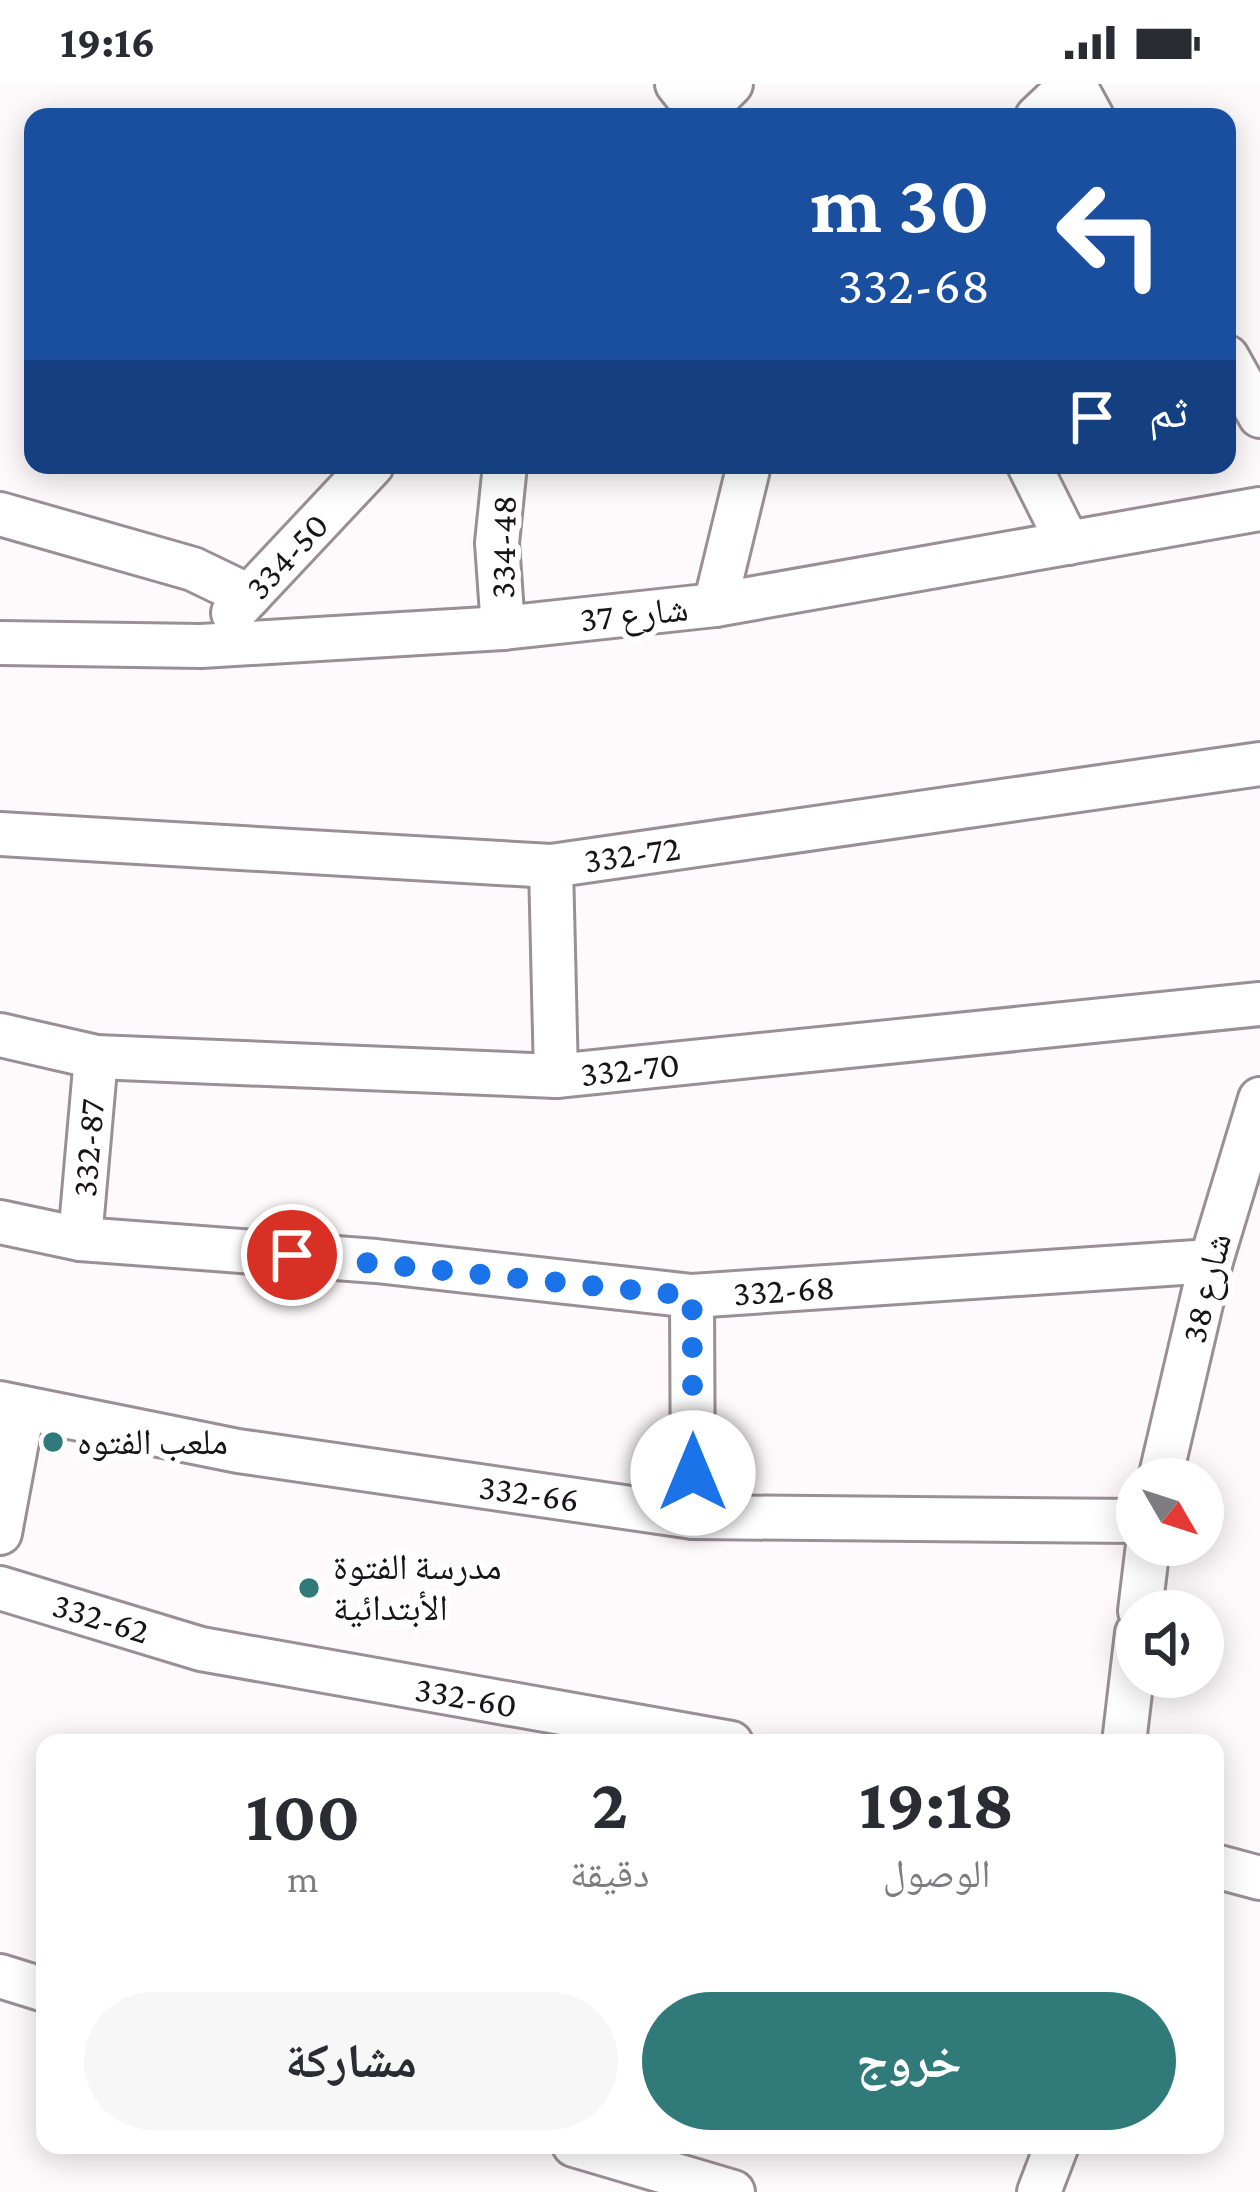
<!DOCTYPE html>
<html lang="ar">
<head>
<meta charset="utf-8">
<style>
	:root { --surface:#fff; --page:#f7f7f7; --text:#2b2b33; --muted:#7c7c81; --accent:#307a7a }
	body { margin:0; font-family:"Crimson Pro","Noto Naskh Arabic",serif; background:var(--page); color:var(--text); direction:rtl; height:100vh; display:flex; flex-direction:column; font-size:45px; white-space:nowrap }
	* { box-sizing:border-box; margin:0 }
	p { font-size:39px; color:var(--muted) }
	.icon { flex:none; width:66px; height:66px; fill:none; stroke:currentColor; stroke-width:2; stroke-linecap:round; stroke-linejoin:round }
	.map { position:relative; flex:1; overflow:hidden; direction:ltr }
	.panel { position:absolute; left:36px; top:1650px; width:1188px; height:420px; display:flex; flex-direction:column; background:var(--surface); border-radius:24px; box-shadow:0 6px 30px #0003; direction:rtl }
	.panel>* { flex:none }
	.hud { position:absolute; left:24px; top:24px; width:1212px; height:366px; border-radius:24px; box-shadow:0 6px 30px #0003; direction:rtl; background:#1a4fa0; color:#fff; overflow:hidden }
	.needle { width:78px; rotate:129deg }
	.tools { position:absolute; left:1116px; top:1374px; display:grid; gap:24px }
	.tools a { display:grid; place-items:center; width:108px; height:108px; border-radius:50%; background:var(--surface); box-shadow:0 6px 30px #0003; font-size:60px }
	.pin { position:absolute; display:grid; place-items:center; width:102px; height:102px; color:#fff; margin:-51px; border:6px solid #fff; border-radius:50%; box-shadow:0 3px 12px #0007 }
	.me { position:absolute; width:132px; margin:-66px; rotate:0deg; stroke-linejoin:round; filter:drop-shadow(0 0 9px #0008) }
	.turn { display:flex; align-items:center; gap:42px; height:252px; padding:0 48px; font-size:54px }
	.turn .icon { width:156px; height:156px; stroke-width:2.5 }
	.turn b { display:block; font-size:84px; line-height:102px }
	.then { display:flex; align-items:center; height:114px; padding:0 48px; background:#0003; gap:24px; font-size:45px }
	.eta { display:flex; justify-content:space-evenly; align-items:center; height:204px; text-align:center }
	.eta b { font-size:72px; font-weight:700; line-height:84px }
	.action { display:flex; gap:24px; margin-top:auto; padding:24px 48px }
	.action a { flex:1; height:138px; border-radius:72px; background:var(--accent); color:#fff; font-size:48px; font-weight:700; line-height:138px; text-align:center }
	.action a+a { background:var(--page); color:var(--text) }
	.status { display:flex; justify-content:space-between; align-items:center; height:84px; padding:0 60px; background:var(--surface); direction:ltr }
	.status svg { height:33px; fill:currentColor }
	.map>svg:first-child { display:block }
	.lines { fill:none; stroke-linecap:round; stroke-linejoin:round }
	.minor-casing { stroke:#9a8f95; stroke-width:48 }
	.minor { stroke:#fff; stroke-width:42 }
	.route { stroke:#1a73e8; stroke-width:21; stroke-dasharray:0 37.8 }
	.poi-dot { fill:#307a7a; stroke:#fff; stroke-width:4.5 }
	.labels { text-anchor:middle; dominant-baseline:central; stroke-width:12; stroke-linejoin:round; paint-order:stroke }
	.street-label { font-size:36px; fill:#171316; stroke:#fff }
	.poi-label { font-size:36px; fill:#171316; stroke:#fff; text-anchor:start }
</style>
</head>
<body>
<div class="status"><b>19:16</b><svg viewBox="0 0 49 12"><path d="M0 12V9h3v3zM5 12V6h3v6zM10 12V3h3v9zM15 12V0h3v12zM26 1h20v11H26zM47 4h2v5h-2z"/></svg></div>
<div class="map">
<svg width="1260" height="2108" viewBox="0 0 1260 2108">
	<rect width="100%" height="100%" fill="#fefafc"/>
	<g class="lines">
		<g class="minor-casing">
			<g id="minor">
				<polyline points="677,0 701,30"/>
				<polyline points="1074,0 1092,33"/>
				<polyline points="698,33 731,0"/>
				<polyline points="1037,33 1072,0"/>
				<polyline points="1227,273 1260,332"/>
				<polyline points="1029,381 1068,459"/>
				<polyline points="0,430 193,485 249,512"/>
				<polyline points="715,521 749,381"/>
				<polyline points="233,529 372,381"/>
				<polyline points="503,544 497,459 505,381"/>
				<polyline points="0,559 201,562 503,544 715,521 1260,425"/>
				<polyline points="0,750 551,782 1260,680"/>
				<polyline points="551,782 556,992"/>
				<polyline points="0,951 96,973 556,992 1260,920"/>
				<polyline points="0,1138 80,1155 376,1177 692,1212 1211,1177"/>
				<polyline points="80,1155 96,973"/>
				<polyline points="692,1212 693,1433"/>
				<polyline points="0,1319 238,1367 693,1433 1137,1437"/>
				<polyline points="1160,1395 1211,1177 1260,1015"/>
				<polyline points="0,1449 23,1325"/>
				<polyline points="0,1504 201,1565 731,1659"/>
				<polyline points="1140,1527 1148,1461"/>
				<polyline points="1124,1659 1137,1549"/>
				<polyline points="1215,1782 1260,1794"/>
				<polyline points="0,1892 45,1906"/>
				<polyline points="574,2061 733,2108"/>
				<polyline points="1039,2108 1057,2061"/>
			</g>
		</g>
		<use href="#minor" class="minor"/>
	</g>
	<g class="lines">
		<polyline class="route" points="292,1171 692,1212 693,1389"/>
	</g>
	<g class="poi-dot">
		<circle cx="53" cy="1358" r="12"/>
		<circle cx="309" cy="1504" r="12"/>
	</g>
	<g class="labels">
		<g class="street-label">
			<text transform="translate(503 463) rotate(-89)">334-48</text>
			<text transform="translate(287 472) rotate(-47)">334-50</text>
			<text transform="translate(634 530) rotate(-6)">شارع 37</text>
			<text transform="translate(632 770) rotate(-8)">332-72</text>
			<text transform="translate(630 985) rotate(-6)">332-70</text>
			<text transform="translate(88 1064) rotate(-85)">332-87</text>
			<text transform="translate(1206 1204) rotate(-76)">شارع 38</text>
			<text transform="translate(784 1206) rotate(-4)">332-68</text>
			<text transform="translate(529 1409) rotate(8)">332-66</text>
			<text transform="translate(101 1534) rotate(17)">332-62</text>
			<text transform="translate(466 1613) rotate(10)">332-60</text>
		</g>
		<g class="poi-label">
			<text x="77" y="1358">ملعب الفتوه</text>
			<text x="333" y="1483">مدرسة الفتوة<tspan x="333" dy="41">الأبتدائية</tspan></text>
		</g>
	</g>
</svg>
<div class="tools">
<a><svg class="needle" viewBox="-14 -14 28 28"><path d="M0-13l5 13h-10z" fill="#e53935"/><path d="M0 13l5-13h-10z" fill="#7c7c81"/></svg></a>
<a><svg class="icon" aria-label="sound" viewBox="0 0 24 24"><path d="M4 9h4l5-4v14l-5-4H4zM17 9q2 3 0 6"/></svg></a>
</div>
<div class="pin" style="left:292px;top:1171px;background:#d93025"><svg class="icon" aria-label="arrive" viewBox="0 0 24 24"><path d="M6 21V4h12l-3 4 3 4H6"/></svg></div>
<svg class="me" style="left:693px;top:1389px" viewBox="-20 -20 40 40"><circle r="19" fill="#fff"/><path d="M0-13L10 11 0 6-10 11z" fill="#1a73e8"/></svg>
<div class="hud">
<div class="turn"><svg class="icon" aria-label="left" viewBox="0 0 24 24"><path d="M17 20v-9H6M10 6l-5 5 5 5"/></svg><div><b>30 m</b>332-68</div></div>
<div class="then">ثم<svg class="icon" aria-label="arrive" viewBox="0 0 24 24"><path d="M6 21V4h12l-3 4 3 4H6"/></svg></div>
</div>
<section class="panel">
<div class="eta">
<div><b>19:18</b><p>الوصول</p></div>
<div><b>2</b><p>دقيقة</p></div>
<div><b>100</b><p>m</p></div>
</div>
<div class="action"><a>خروج</a><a>مشاركة</a></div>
</section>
</div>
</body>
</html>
